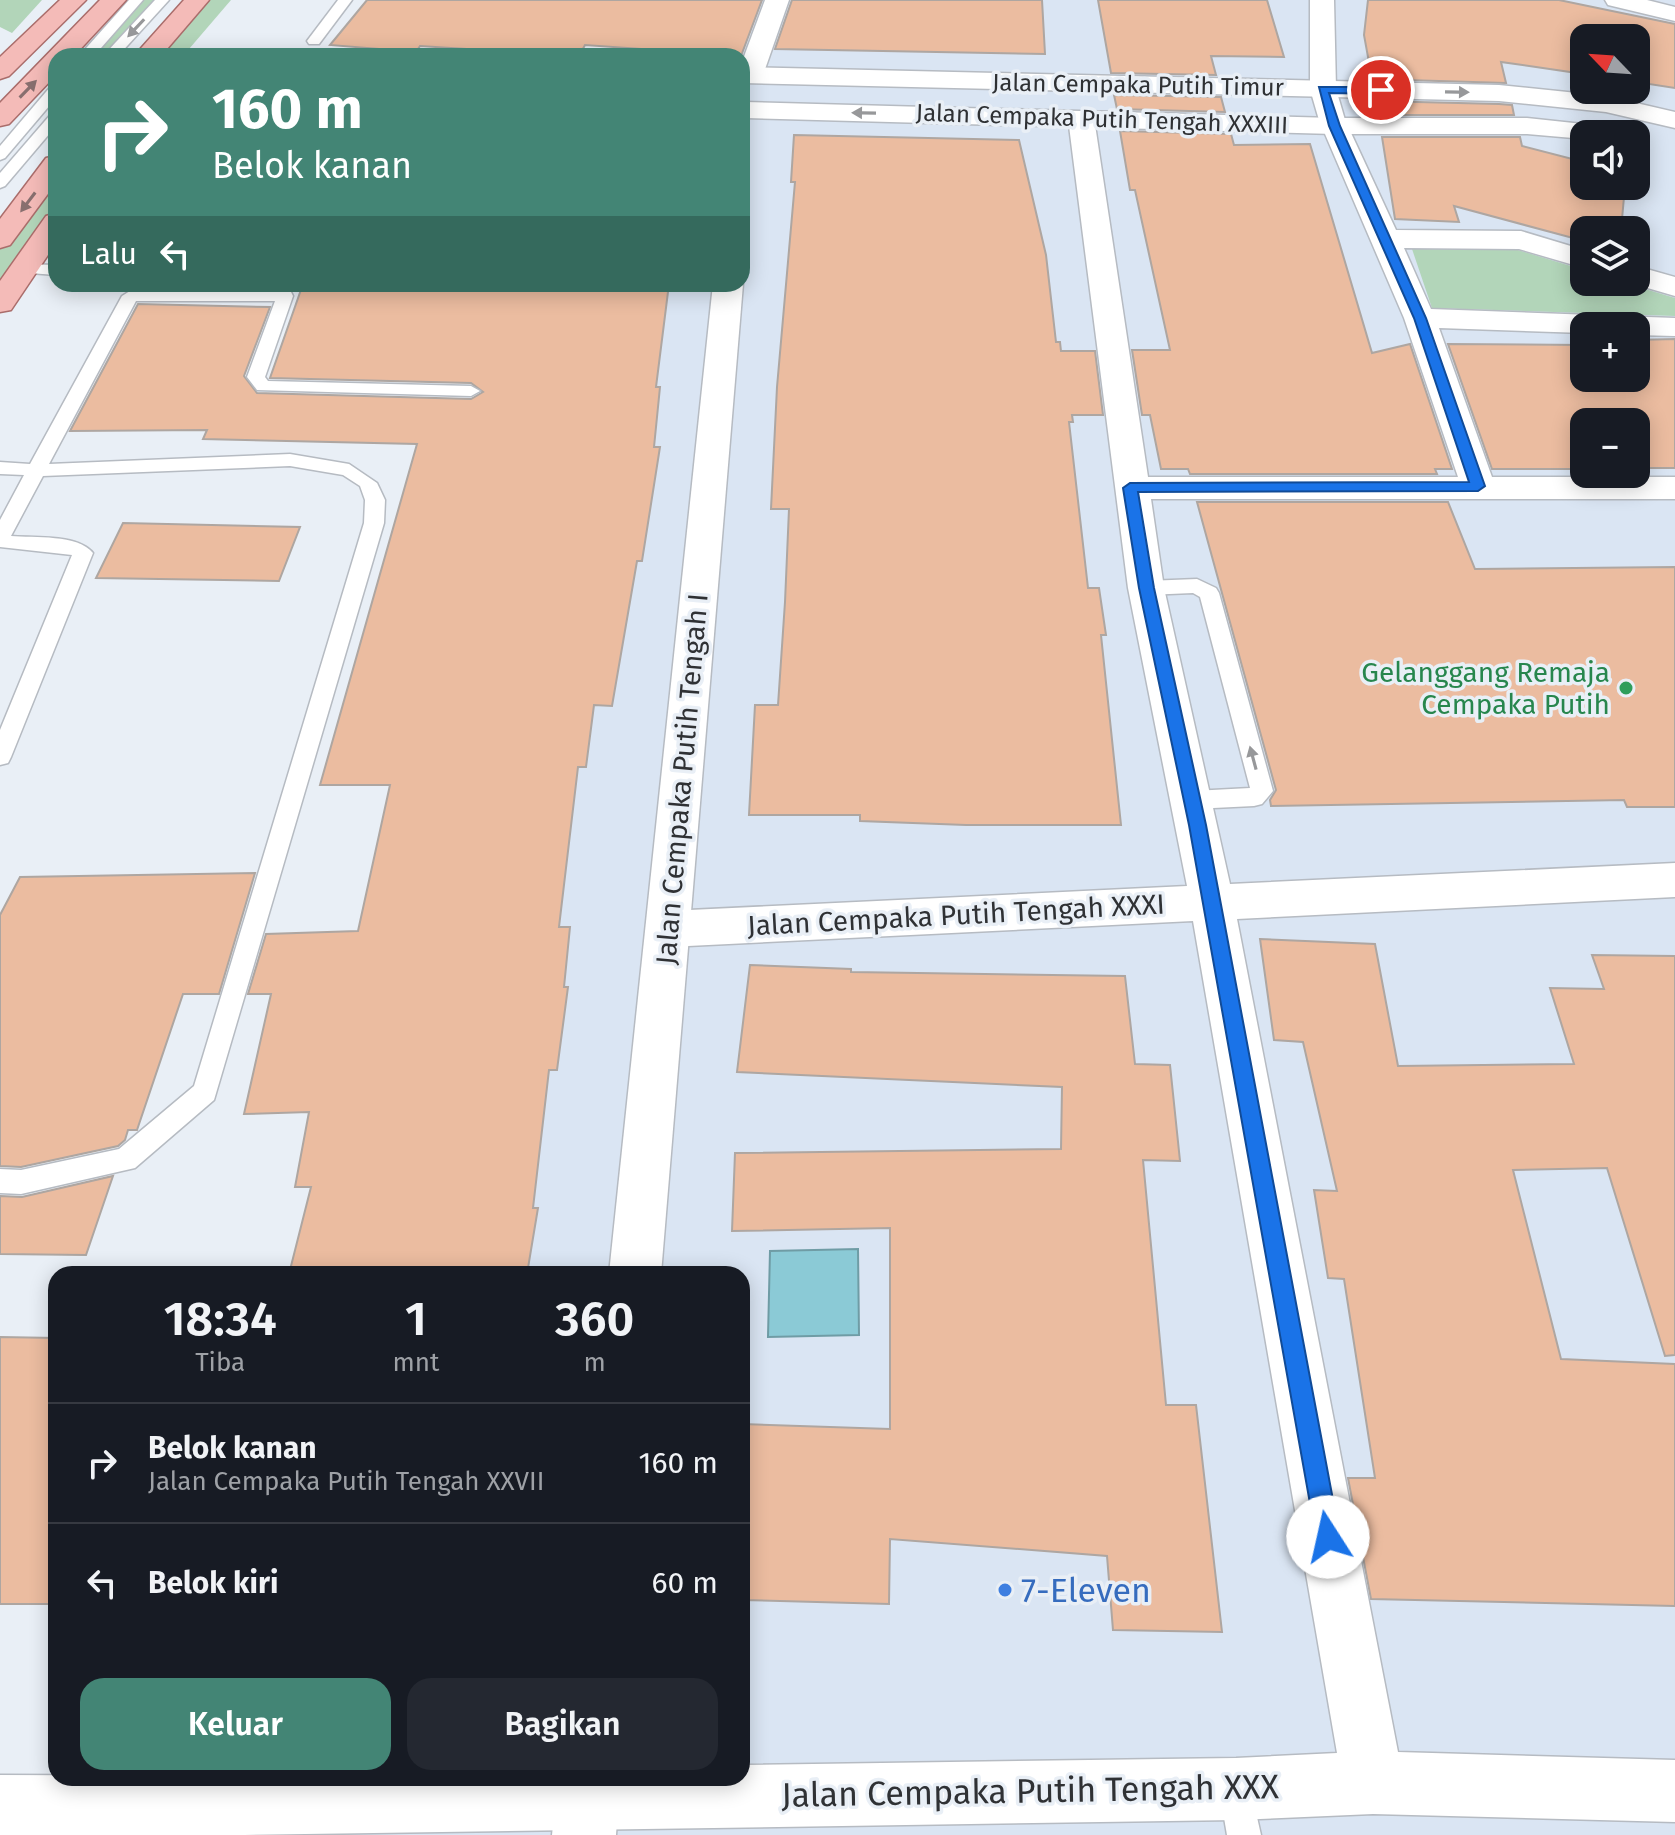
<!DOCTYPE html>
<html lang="id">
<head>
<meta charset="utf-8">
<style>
	:root { --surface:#171b24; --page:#242831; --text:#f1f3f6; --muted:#9ea1a6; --line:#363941; --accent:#438575 }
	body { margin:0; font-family:"Fira Sans",sans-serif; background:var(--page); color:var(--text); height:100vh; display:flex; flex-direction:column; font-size:30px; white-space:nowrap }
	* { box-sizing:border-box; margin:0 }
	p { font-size:26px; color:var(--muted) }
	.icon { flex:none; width:44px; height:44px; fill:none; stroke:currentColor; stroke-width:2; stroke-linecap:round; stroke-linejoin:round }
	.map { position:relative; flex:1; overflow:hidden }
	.details { position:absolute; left:48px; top:1266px; width:702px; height:520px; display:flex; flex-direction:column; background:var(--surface); border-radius:24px; box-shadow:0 4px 20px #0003 }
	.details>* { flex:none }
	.banner { position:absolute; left:48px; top:48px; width:702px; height:244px; border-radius:24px; box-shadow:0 4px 20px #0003; background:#438575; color:#fff; overflow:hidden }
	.needle { width:52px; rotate:295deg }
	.controls { position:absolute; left:1570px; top:24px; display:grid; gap:16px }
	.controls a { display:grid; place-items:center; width:80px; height:80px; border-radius:16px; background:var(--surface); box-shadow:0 4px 20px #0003; font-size:40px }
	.pin { position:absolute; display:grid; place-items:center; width:68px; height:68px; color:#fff; margin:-34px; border:4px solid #fff; border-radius:50%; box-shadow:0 2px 8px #0007 }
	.me { position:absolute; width:88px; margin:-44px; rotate:350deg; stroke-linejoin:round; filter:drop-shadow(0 0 6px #0008) }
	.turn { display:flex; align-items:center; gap:28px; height:168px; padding:0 32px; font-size:36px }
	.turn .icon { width:104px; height:104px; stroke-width:2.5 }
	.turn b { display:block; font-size:56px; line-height:68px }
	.then { display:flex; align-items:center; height:76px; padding:0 32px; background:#0003; gap:16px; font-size:30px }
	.eta { display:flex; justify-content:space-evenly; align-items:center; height:136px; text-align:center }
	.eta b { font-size:48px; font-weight:600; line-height:56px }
	.button { display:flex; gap:16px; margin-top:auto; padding:16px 32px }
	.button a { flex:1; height:92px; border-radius:24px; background:var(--accent); color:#fff; font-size:32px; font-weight:600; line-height:92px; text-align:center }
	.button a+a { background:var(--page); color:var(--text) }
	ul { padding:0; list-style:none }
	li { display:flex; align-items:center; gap:24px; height:120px; padding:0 32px; border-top:2px solid var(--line) }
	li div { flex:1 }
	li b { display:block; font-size:30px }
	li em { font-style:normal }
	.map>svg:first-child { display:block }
	.built { fill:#dae5f3; fill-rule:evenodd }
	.green { fill:#b2d5b9 }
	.water { fill:#8bcad6; stroke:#6f9ca5; stroke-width:2 }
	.building { fill:#ebbca0; stroke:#aea6a1; stroke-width:2 }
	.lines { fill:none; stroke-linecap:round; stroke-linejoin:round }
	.service-casing { stroke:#b6bbc2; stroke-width:3 }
	.minor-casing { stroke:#b6bbc2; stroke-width:3 }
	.tertiary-casing { stroke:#b6bbc2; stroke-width:3 }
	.primary-casing { stroke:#aa6d6b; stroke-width:3 }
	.service { fill:#fff; fill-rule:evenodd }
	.minor { fill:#fff; fill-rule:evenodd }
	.tertiary { fill:#fff; fill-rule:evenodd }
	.primary { fill:#f4bbb8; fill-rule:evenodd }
	.oneway { fill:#97989a }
	.oneway2 { fill:#886f6f }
	.route { fill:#1a73e8; stroke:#114b97; stroke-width:2 }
	.leisure-dot { fill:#2e9e5b; stroke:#e9eff6; stroke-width:3 }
	.shop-dot { fill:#3f7fe0; stroke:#e9eff6; stroke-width:3 }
	.labels { text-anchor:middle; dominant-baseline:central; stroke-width:7; stroke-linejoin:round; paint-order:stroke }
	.far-street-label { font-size:24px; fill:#2f3134; stroke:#e9eff6 }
	.leisure-label { font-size:28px; fill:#27864d; stroke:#e9eff6; text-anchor:end }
	.street-label { font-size:28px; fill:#2f3134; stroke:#e9eff6 }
	.near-shop-label { font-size:34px; fill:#366cbe; stroke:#e9eff6; text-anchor:start }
	.near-street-label { font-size:34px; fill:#2f3134; stroke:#e9eff6 }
</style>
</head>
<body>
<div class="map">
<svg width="1675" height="1835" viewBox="0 0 1675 1835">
	<rect width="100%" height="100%" fill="#e9eff6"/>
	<path class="built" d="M670 0H1675V1835H297L307 1778H742V1274H401L586 284H742V56H650ZM1584 38H1636V90H1584ZM1584 134H1636V186H1584ZM1584 230H1636V282H1584ZM1584 326H1636V378H1584ZM1584 422H1636V474H1584Z"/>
	<g class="green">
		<polygon points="0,0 42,0 12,33 0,27"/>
		<polygon points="139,0 162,0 112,56 89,56"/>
		<polygon points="196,0 231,0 183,56 147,56"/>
		<polygon points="56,164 56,226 0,310 0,243"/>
		<polygon points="1412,249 1518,250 1584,270 1584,282 1622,282 1675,298 1675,316 1432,308"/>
	</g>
	<polygon class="water" points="858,1249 859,1335 768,1337 770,1251"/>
	<g class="building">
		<polygon points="367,0 762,0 741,56 585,45 579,56 420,46 416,52 330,45"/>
		<polygon points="792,0 1042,0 1045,54 775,49"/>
		<polygon points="1098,0 1267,0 1284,57 1211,56 1216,75 1111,73"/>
		<polygon points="1368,0 1559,0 1675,24 1675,88 1636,82 1636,38 1584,38 1584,74 1501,62 1506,83 1372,79 1364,35"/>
		<polygon points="1114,95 1221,97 1225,112 1117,109"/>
		<polygon points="1376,101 1499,104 1512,105 1514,115 1378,115"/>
		<polygon points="1120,131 1231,134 1234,145 1310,144 1372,353 1410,344 1452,469 1435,469 1437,474 1190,474 1188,469 1161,469 1150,415 1142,415 1132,350 1170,350 1135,190 1130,190"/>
		<polygon points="794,135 1019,140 1046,255 1056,342 1060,342 1061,351 1095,351 1103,415 1072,415 1073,422 1069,422 1088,588 1099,588 1106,635 1101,635 1121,825 966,825 860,821 860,815 749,815 755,705 778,705 785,602 789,509 771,509 777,387 795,182 791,182"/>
		<polygon points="1382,137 1520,137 1522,146 1584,162 1584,186 1625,186 1621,230 1584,230 1584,241 1454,206 1459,222 1395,219"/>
		<polygon points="303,284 669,284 656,387 660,387 654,447 660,447 642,561 637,561 612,706 594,705 586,767 578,767 559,927 570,927 564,987 568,987 557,1070 549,1070 533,1208 538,1208 527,1274 289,1274 311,1187 295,1187 309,1112 244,1114 271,994 248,994 266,934 358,931 390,785 320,785 417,444 203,439 207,430 70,431 138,304 270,307 244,376 257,393 471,399 483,392 471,383 270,378"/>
		<polygon points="1675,339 1675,468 1636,468 1636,422 1584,422 1584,469 1492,469 1448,344 1584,345 1584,378 1636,378 1636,340"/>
		<polygon points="1197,502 1448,502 1475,569 1675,567 1675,807 1627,807 1624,800 1271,806 1270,800 1276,790"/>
		<polygon points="123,523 300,527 279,581 96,578"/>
		<polygon points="255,873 219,994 183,994 137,1130 128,1130 125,1140 118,1146 21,1167 0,1166 0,915 20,877"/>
		<polygon points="1260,939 1375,944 1398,1066 1574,1064 1550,988 1604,989 1592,955 1675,956 1675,1355 1665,1356 1607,1168 1513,1170 1561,1359 1675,1364 1675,1606 1371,1599 1348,1478 1375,1478 1344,1279 1328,1278 1314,1190 1337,1191 1303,1042 1274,1040"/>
		<polygon points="750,965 851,969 851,972 1125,976 1135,1064 1170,1065 1180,1161 1143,1160 1166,1405 1196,1405 1222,1632 1113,1630 1107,1556 890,1539 889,1604 742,1600 742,1424 890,1429 890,1228 732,1231 735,1153 1061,1149 1062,1087 737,1072"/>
		<polygon points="113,1176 86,1255 0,1254 0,1196 22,1197"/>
		<polygon points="0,1337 56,1338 56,1604 0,1604"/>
	</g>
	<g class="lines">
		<g class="service-casing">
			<g id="service">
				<polygon points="129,0 143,0 94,56 79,56"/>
				<polygon points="155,0 169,0 118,56 103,56"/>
				<polygon points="338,0 352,0 319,44 309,44 307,41"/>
				<polygon points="56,85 56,98 5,158 0,160 0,146 51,86"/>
				<polygon points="56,113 56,126 5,186 0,188 0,173 51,114"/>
				<polygon points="22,264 56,265 56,275 16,272 14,269"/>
				<path d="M130 291 291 292 293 296 265 377 268 381 471 386 480 391 471 396 257 390 247 377 275 301H136L49 464 290 454 349 464 377 483 385 500 384 523 214 1100 135 1168 21 1194 0 1193V1169L21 1170 119 1149 194 1086 364 523 365 500 360 486 343 475 290 466 43 476 11 536C34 538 78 534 93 553L11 757 8 763 0 765V730L72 555 0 547V520L24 475 0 474V462L30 464 122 296Z"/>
				<polygon points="1197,579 1216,588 1219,593 1273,791 1262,804 1254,806 1193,809 1185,806 1182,800 1185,794 1193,791 1250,788 1200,597 1193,593 1146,595 1136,588 1146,581"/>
				<polygon points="1236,1772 1248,1777 1261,1835 1227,1835 1219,1789 1224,1777"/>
			</g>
		</g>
		<g class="minor-casing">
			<g id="minor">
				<polygon points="765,0 789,0 763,75 759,80 742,81 742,62"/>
				<polygon points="1310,0 1334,0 1336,89 1345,120 1396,230 1521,231 1584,250 1584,268 1519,249 1404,248 1431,309 1675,318 1675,336 1636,335 1636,326 1584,326 1584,333 1439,328 1492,477 1675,477 1675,499 1151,499 1164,588 1230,884 1675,863 1675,897 1237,919 1398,1752 1675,1760 1675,1822 1373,1814 1236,1820 244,1835 0,1835 0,1775 742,1778 742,1765 1236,1758 1337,1753 1193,921 668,947 652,942 646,929 652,916 668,911 1187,886 1128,588 1068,118 1072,112 1090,112 1094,118 1148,477 1458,477 1404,318 1319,120 1310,89"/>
				<polygon points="1605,0 1647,0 1675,7 1675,21 1608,5"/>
				<polygon points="1636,266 1675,277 1675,296 1627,282 1636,282"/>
			</g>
		</g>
		<g class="tertiary-casing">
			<g id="tertiary">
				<polygon points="742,67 1499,85 1606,96 1675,112 1675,128 1606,112 1499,101 742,83"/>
				<polygon points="745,102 1334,118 1527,118 1583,124 1587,130 1583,136 1573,138 1527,134 1334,134 745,118 742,117 742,103"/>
				<polygon points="742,282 743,284 661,1274 609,1274 713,284"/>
				<polygon points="558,1778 620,1778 616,1835 552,1835"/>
			</g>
		</g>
		<g class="primary-casing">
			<g id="primary">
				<polygon points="60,0 86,0 9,76 0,79 0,57"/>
				<polygon points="100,0 126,0 74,56 56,56 56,75 9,124 0,126 0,103"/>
				<polygon points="184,0 209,0 161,56 134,56"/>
				<polygon points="56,156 56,183 10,245 0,248 0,219 46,158"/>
				<polygon points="56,213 56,243 11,310 0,312 0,281 46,216"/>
			</g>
		</g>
		<use href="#service" class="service"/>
		<use href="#minor" class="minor"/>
		<use href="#tertiary" class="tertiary"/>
		<use href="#primary" class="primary"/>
	</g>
	<defs><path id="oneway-solid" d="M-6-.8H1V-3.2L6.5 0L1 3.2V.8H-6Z" transform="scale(2)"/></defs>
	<g class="oneway">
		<use href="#oneway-solid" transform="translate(136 28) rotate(133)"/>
		<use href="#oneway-solid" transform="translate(1457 92) rotate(1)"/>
		<use href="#oneway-solid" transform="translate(864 113) rotate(-179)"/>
		<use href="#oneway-solid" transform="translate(1253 758) rotate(-105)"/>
	</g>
	<g class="oneway2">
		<use href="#oneway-solid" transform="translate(28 89) rotate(-46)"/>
		<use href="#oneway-solid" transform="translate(28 202) rotate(127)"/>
	</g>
	<polygon class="route" points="1319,87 1381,87 1387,90 1381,94 1329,93 1340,126 1426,318 1485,486 1478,491 1138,492 1154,588 1206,825 1340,1537 1336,1545 1328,1549 1319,1545 1316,1537 1189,825 1139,588 1123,488 1130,483 1469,482 1414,318 1329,126"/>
	<circle class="leisure-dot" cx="1626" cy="688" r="8"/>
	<circle class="shop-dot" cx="1005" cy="1590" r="8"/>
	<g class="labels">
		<g class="far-street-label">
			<text transform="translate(1138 85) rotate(1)">Jalan Cempaka Putih Timur</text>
			<text transform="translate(1102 119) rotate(2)">Jalan Cempaka Putih Tengah XXXIII</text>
		</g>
		<g class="leisure-label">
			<text x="1610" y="672">Gelanggang Remaja<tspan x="1610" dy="32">Cempaka Putih</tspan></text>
		</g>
		<g class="street-label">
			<text transform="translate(682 779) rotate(-85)">Jalan Cempaka Putih Tengah I</text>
			<text transform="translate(956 915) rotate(-3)">Jalan Cempaka Putih Tengah XXXI</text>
		</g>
		<g class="near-shop-label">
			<text x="1021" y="1590">7-Eleven</text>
		</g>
		<g class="near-street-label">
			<text transform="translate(1030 1791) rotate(-1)">Jalan Cempaka Putih Tengah XXX</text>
		</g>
	</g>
</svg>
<div class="controls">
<a><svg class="needle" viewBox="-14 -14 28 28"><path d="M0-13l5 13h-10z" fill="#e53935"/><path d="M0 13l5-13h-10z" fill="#9ea1a6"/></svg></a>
<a><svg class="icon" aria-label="sound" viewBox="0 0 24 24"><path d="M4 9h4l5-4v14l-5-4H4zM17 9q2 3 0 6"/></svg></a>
<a><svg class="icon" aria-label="layers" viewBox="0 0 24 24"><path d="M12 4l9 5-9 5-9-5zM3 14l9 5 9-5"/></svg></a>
<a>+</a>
<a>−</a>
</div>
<div class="pin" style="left:1381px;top:90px;background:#d93025"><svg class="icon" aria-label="arrive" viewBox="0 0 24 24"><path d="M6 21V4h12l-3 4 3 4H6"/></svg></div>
<svg class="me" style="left:1328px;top:1537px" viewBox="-20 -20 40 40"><circle r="19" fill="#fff"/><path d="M0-13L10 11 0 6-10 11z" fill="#1a73e8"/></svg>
<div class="banner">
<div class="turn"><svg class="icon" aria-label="right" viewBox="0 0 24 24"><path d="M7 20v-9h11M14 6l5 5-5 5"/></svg><div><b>160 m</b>Belok kanan</div></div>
<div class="then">Lalu<svg class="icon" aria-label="left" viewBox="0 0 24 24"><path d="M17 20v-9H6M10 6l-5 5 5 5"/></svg></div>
</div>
<section class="details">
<div class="eta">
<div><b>18:34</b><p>Tiba</p></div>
<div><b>1</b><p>mnt</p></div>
<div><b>360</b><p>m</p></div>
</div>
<ul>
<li><svg class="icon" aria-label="right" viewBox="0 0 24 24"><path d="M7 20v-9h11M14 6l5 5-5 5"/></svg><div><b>Belok kanan</b><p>Jalan Cempaka Putih Tengah XXVII</p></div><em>160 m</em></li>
<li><svg class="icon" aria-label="left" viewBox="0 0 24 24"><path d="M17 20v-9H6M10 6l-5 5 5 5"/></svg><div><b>Belok kiri</b></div><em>60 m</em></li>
</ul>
<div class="button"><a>Keluar</a><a>Bagikan</a></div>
</section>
</div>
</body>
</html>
